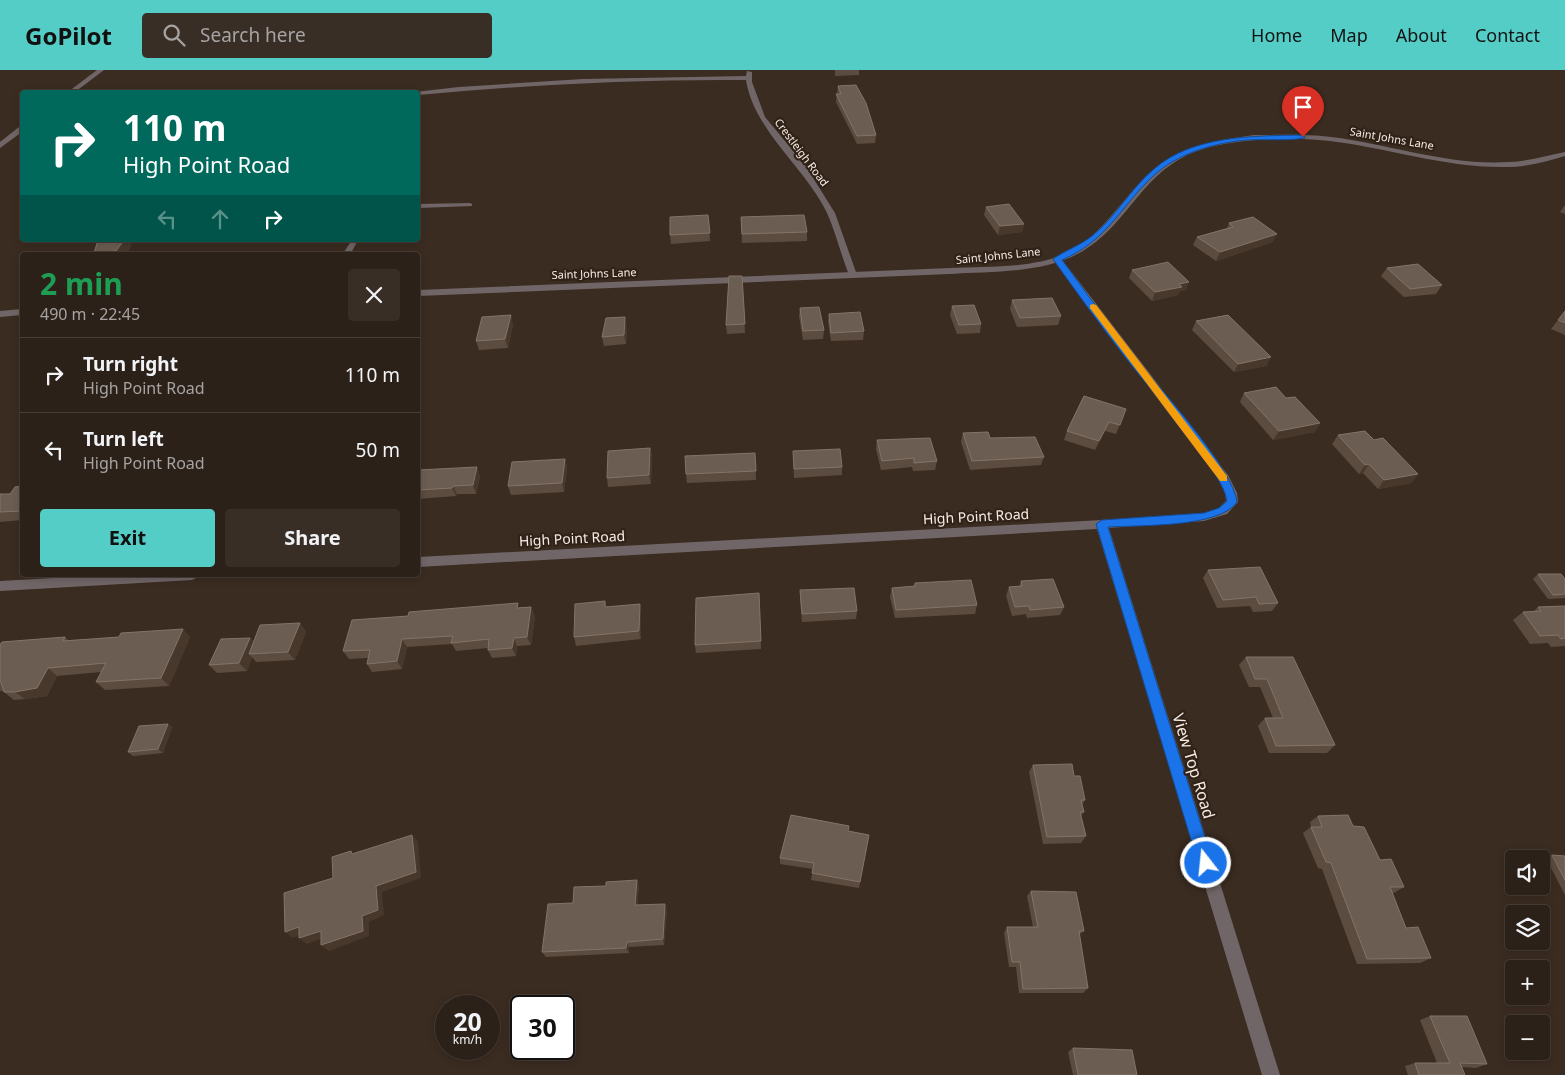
<!DOCTYPE html>
<html lang="en">
<head>
<meta charset="utf-8">
<style>
	:root { --surface:#2c2119; --page:#382e26; --text:#f1f3f6; --muted:#a6a3a2; --line:#483e38; --accent:#54cdc7 }
	body { margin:0; font-family:"Noto Sans",sans-serif; background:var(--page); color:var(--text); height:100vh; display:flex; flex-direction:column; font-size:19px; white-space:nowrap }
	* { box-sizing:border-box; margin:0 }
	p { font-size:16px; color:var(--muted) }
	.icon { flex:none; width:28px; height:28px; fill:none; stroke:currentColor; stroke-width:2; stroke-linecap:round; stroke-linejoin:round }
	.map { position:relative; flex:1; overflow:hidden }
	.side { position:absolute; left:20px; top:182px; width:400px; height:325px; display:flex; flex-direction:column; background:var(--surface); border-radius:5px; box-shadow:0 2px 8px #0003,0 0 0 1px var(--line) }
	.side>* { flex:none }
	.top-card { position:absolute; left:20px; top:20px; width:400px; height:152px; border-radius:5px; box-shadow:0 2px 8px #0003,0 0 0 1px var(--line); background:#00695c; color:#fff; overflow:hidden }
	.tools { position:absolute; left:1505px; top:780px; display:grid; gap:10px }
	.tools a { display:grid; place-items:center; width:45px; height:45px; border-radius:5px; background:var(--surface); box-shadow:0 2px 8px #0003,0 0 0 1px var(--line); font-size:25px }
	.speed { position:absolute; left:435px; top:925px; display:flex; gap:10px; font-size:25px; font-weight:700; text-align:center }
	.speed>* { display:grid; place-content:center; width:65px; height:65px; border-radius:50%; background:var(--surface); box-shadow:0 2px 8px #0003,0 0 0 1px var(--line); line-height:1 }
	.speed small { font-size:12px; font-weight:400 }
	.speed .limit { border:2px solid #111; border-radius:8px; background:#fff; color:#111 }
	.pin { position:absolute; display:grid; place-items:center; width:42px; height:42px; color:#fff; margin:-51px -21px; border-radius:50% 50% 50% 0; rotate:-45deg; box-shadow:0 0 5px #0007 }
	.pin .icon { rotate:45deg }
	.me { position:absolute; width:55px; margin:-28px; rotate:344deg; stroke-linejoin:round; filter:drop-shadow(0 0 4px #0008) }
	.turn { display:flex; align-items:center; gap:18px; height:105px; padding:0 20px; font-size:22px }
	.turn .icon { width:65px; height:65px; stroke-width:2.5 }
	.turn b { display:block; font-size:35px; line-height:42px }
	.lanes { display:flex; align-items:center; height:48px; padding:0 20px; background:#0003; justify-content:center; gap:25px; direction:ltr }
	.lanes .off { opacity:.35 }
	.round { display:grid; place-items:center; flex:none; width:52px; height:52px; border-radius:5px; background:var(--page) }
	.headline { display:flex; align-items:center; justify-content:space-between; height:85px; padding:0 20px }
	h1 { font-size:30px; font-weight:700; line-height:38px; color:#1e9e55 }
	.primary-button { display:flex; gap:10px; margin-top:auto; padding:10px 20px }
	.primary-button a { flex:1; height:58px; border-radius:5px; background:var(--accent); color:#111; font-size:20px; font-weight:700; line-height:58px; text-align:center }
	.primary-button a+a { background:var(--page); color:var(--text) }
	ul { padding:0; list-style:none }
	li { display:flex; align-items:center; gap:15px; height:75px; padding:0 20px; border-top:1px solid var(--line) }
	li div { flex:1 }
	li b { display:block; font-size:19px }
	li em { font-style:normal }
	header { display:flex; align-items:center; gap:30px; box-sizing:border-box; height:70px; padding:0 25px; background:var(--accent); color:#111 }
	header strong { font-size:24px }
	nav { display:flex; gap:28px; margin-inline-start:auto; font-size:18px }
	.search { width:350px; height:45px; background:var(--page); display:flex; align-items:center; gap:12px; box-sizing:border-box; padding:0 18px; border-radius:5px; color:var(--muted); font-size:19px }
	.map>svg:first-child { display:block }
	.lines { fill:none; stroke-linecap:round; stroke-linejoin:round }
	.service { fill:#716667; fill-rule:evenodd }
	.minor { fill:#716667; fill-rule:evenodd }
	.tertiary { fill:#716667; fill-rule:evenodd }
	.wall { fill:#5c4c40 }
	.shaded-wall { fill:#48382c }
	.building { fill:#6c5d52; stroke:#827469 }
	.route { fill:#1a73e8; stroke:#114b97 }
	.slow { fill:#f59e0b }
	.labels { text-anchor:middle; dominant-baseline:central; stroke-width:4.5; stroke-linejoin:round; paint-order:stroke }
	.far-street-label { font-size:11px; fill:#f6ece5; stroke:#302217 }
	.street-label { font-size:14px; fill:#f6ece5; stroke:#302217 }
	.near-street-label { font-size:16px; fill:#f6ece5; stroke:#302217 }
</style>
</head>
<body>
<header>
<strong>GoPilot</strong>
<div class="search"><svg class="icon" aria-label="search" viewBox="0 0 24 24"><circle cx="10" cy="10" r="6"/><path d="M15 15l6 6"/></svg>Search here</div>
<nav><a>Home</a><a>Map</a><a>About</a><a>Contact</a></nav>
</header>
<div class="map">
<svg width="1565" height="1005" viewBox="0 0 1565 1005">
	<rect width="100%" height="100%" fill="#3b2c21"/>
	<g class="lines">
		<g class="service">
			<polygon points="470,133 472,134 472,136 418,138 418,134"/>
			<polygon points="352,170 358,170 350,185 342,185"/>
		</g>
		<g class="minor">
			<polygon points="97,0 104,0 75,22 68,22"/>
			<path d="M747 1 752 2V12L765 47 805 95 835 143 857 205 856 207 849 205C841 185 836 163 827 143 805 97 754 61 746 10 636 9 527 15 418 25V22H415L459 17 583 9 746 6Z"/>
			<polygon points="19,57 22,57 22,62 0,78 0,72"/>
			<polygon points="1054,187 1060,187 1228,405 1237,423 1238,432 1227,444 1204,451 1109,458 1280,1005 1262,1005 1097,459 418,497 418,487 1102,450 1204,443 1219,438 1226,431 1225,423 1219,410 1054,191"/>
			<polygon points="106,505 198,505 196,508 192,510 0,521 0,511"/>
		</g>
		<g class="tertiary">
			<path d="M1254 65C1280 65 1306 64 1331 67 1390 74 1448 96 1509 92 1528 91 1546 86 1565 82V86C1545 92 1526 97 1506 97 1445 98 1389 78 1330 71 1290 67 1248 68 1210 77 1143 94 1133 151 1083 181 1044 204 993 201 950 204L418 226V220L950 198C987 196 1032 199 1067 183 1098 168 1115 139 1138 115 1169 81 1210 71 1254 65Z"/>
			<polygon points="22,239 22,245 0,247 0,241"/>
		</g>
	</g>
	<g class="wall">
		<polygon points="835,0 859,0 859,5 835,6"/>
		<polygon points="838,16 876,65 875,73 857,74 836,32"/>
		<polygon points="1565,135 1565,144 1560,142"/>
		<polygon points="986,137 1024,154 1022,162 998,165 984,145"/>
		<polygon points="708,145 710,171 671,174 670,165"/>
		<polygon points="741,147 807,162 807,171 742,173"/>
		<polygon points="1229,153 1273,172 1216,191 1193,175 1197,167 1227,158"/>
		<polygon points="98,170 132,170 130,178 125,185 95,185 94,183"/>
		<polygon points="1387,198 1442,215 1436,224 1404,227 1381,206"/>
		<polygon points="1132,200 1186,220 1180,221 1178,225 1152,231 1129,208"/>
		<polygon points="742,206 745,263 727,264 726,255"/>
		<polygon points="1012,230 1061,246 1058,255 1017,257 1010,239"/>
		<polygon points="952,236 981,254 980,263 957,264 950,245"/>
		<polygon points="800,238 824,260 823,269 803,270 799,246"/>
		<polygon points="1565,241 1565,265 1551,259"/>
		<polygon points="829,244 864,261 863,270 831,271 828,252"/>
		<polygon points="1196,251 1271,287 1266,296 1234,302 1192,260"/>
		<polygon points="513,254 508,278 479,280 476,271"/>
		<polygon points="627,256 626,274 604,276 602,267"/>
		<polygon points="1244,323 1286,328 1320,353 1315,362 1273,370 1240,332"/>
		<polygon points="1126,339 1116,364 1105,361 1095,380 1064,370 1067,361"/>
		<polygon points="963,363 990,368 1044,387 1041,395 970,400 961,372"/>
		<polygon points="1338,365 1374,370 1418,404 1411,413 1378,419 1363,403 1359,404 1332,374"/>
		<polygon points="877,370 937,391 935,400 913,401 912,397 881,400 876,379"/>
		<polygon points="650,378 652,387 651,414 608,417 607,408"/>
		<polygon points="793,381 842,397 842,405 794,408"/>
		<polygon points="755,383 756,410 687,413 686,404"/>
		<polygon points="565,389 567,398 564,422 511,425 508,416"/>
		<polygon points="418,401 480,406 476,424 457,424 456,426 418,429"/>
		<polygon points="22,416 22,450 0,452 0,424 10,424"/>
		<polygon points="1208,500 1278,533 1272,541 1253,542 1250,536 1217,538 1203,508"/>
		<polygon points="1538,504 1565,509 1565,528 1548,529 1533,509"/>
		<polygon points="1021,511 1064,537 1060,545 1027,548 1026,544 1012,546 1006,526 1009,517 1019,517"/>
		<polygon points="915,513 977,535 975,544 895,548 890,527 892,518 914,516"/>
		<polygon points="800,520 857,541 856,549 802,552 800,529"/>
		<polygon points="759,523 761,579 696,583 695,575"/>
		<polygon points="605,531 606,537 641,542 641,569 576,576 574,567"/>
		<polygon points="1565,536 1565,576 1551,577 1548,573 1530,574 1513,550 1523,542 1533,542 1538,537"/>
		<polygon points="531,537 535,546 531,575 517,576 516,586 492,588 488,580 488,578 456,581 452,574 407,577 402,599 372,602 367,594 368,588 349,589 343,581 408,546"/>
		<polygon points="300,553 306,562 295,590 256,592 252,587 247,601 217,603 209,595 250,568 254,572"/>
		<polygon points="65,567 68,570 190,567 169,616 105,620 96,612 101,602 57,606 47,626 25,629 14,630 4,622 3,621 0,621 0,575"/>
		<polygon points="1246,587 1335,675 1327,683 1269,683 1258,656 1265,648 1273,648 1260,617 1249,617 1239,595"/>
		<polygon points="168,654 172,657 163,683 133,686 128,682"/>
		<polygon points="1033,695 1074,706 1085,730 1082,735 1084,742 1081,746 1086,766 1081,773 1043,774 1029,702"/>
		<polygon points="1318,746 1353,756 1380,790 1404,817 1394,823 1392,823 1406,858 1431,888 1420,893 1357,894 1322,799 1318,798 1303,763 1311,757 1310,752"/>
		<polygon points="848,761 869,765 859,818 811,810 813,799 780,794 780,788"/>
		<polygon points="1552,785 1565,786 1565,825 1546,788"/>
		<polygon points="639,816 637,835 667,839 664,875 629,877 629,883 546,887 542,882 573,833"/>
		<polygon points="1031,821 1084,861 1079,865 1088,918 1083,923 1019,923 1016,897 1009,897 1004,863 1007,857 1033,857 1027,826"/>
		<polygon points="1430,946 1487,994 1476,998 1462,997 1465,1005 1408,1005 1405,996 1415,993 1437,993 1420,950"/>
		<polygon points="1073,978 1137,1005 1073,1005 1068,982"/>
	</g>
	<g class="shaded-wall">
		<polygon points="1024,154 1022,162 998,165 1000,156"/>
		<polygon points="1277,164 1273,172 1216,191 1220,182"/>
		<polygon points="124,170 132,170 130,178 125,185 119,185 116,181"/>
		<polygon points="1189,212 1186,220 1180,221 1178,225 1152,231 1155,222 1179,214"/>
		<polygon points="511,245 513,254 508,278 505,269"/>
		<polygon points="625,247 627,256 626,274 624,265"/>
		<polygon points="1271,287 1266,296 1234,302 1238,294"/>
		<polygon points="1109,352 1105,361 1095,380 1099,371"/>
		<polygon points="1320,353 1315,362 1273,370 1279,361"/>
		<polygon points="650,378 652,387 651,414 649,405"/>
		<polygon points="565,389 567,398 564,422 562,413"/>
		<polygon points="1369,394 1363,403 1359,404 1365,395"/>
		<polygon points="477,397 480,406 476,424 473,415"/>
		<polygon points="1418,404 1411,413 1378,419 1384,410"/>
		<polygon points="453,416 457,424 456,426 452,418"/>
		<polygon points="640,534 641,542 641,569 639,561"/>
		<polygon points="531,537 535,546 531,575 527,567"/>
		<polygon points="300,553 306,562 295,590 288,582"/>
		<polygon points="183,559 190,567 169,616 161,608"/>
		<polygon points="250,568 257,576 249,584 252,587 247,601 239,593"/>
		<polygon points="514,568 517,576 516,586 512,578"/>
		<polygon points="402,569 407,577 402,599 397,591"/>
		<polygon points="48,598 57,606 47,626 25,629 15,622"/>
		<polygon points="168,654 172,657 163,683 158,679"/>
		<polygon points="412,765 418,771 421,808 382,822 384,845 369,852 369,866 329,881 321,875 362,846 376,816"/>
		<polygon points="637,810 639,816 637,841 635,835"/>
		<polygon points="665,834 667,839 664,875 663,869"/>
		<polygon points="299,857 307,862 293,868 285,862"/>
		<polygon points="321,861 328,866 307,874 299,868"/>
		<polygon points="627,872 629,877 629,883 626,878"/>
	</g>
	<g class="building">
		<polygon points="856,15 866,33 876,65 857,66 836,24 841,24 838,16"/>
		<polygon points="1009,134 1024,154 1000,156 986,137"/>
		<polygon points="708,145 710,163 670,165 670,147"/>
		<polygon points="804,145 807,162 742,164 741,147"/>
		<polygon points="1253,147 1277,164 1220,182 1197,167 1233,157 1229,153"/>
		<polygon points="98,170 124,170 116,181 94,183"/>
		<polygon points="1168,192 1189,212 1179,214 1182,217 1155,222 1132,200"/>
		<polygon points="1418,194 1442,215 1410,219 1387,198"/>
		<polygon points="729,206 742,206 745,254 726,255"/>
		<polygon points="1052,228 1061,246 1020,248 1012,230"/>
		<polygon points="974,235 981,254 959,255 952,236"/>
		<polygon points="819,237 824,260 803,261 800,238"/>
		<polygon points="1565,241 1565,253 1558,250"/>
		<polygon points="860,242 864,261 831,263 829,244"/>
		<polygon points="511,245 505,269 476,271 482,247"/>
		<polygon points="1228,245 1271,287 1238,294 1196,251"/>
		<polygon points="625,247 624,265 602,267 606,248"/>
		<polygon points="1276,317 1286,328 1295,327 1320,353 1279,361 1244,323"/>
		<polygon points="1084,326 1126,339 1120,355 1109,352 1099,371 1067,361"/>
		<polygon points="1365,361 1374,370 1383,368 1418,404 1384,410 1369,394 1365,395 1338,365"/>
		<polygon points="988,362 990,368 1035,367 1044,387 972,391 963,363"/>
		<polygon points="930,368 937,391 914,393 914,388 882,391 877,370"/>
		<polygon points="650,378 649,405 607,408 608,381"/>
		<polygon points="840,379 842,397 794,399 793,381"/>
		<polygon points="755,383 756,401 686,404 685,386"/>
		<polygon points="565,389 562,413 508,416 512,392"/>
		<polygon points="477,397 473,415 453,416 452,418 418,420 418,400"/>
		<polygon points="22,416 22,441 0,442 0,424 10,424 15,417"/>
		<polygon points="1260,497 1278,533 1259,534 1256,527 1223,530 1208,500"/>
		<polygon points="1538,504 1561,504 1565,509 1565,524 1553,525"/>
		<polygon points="1053,509 1064,537 1030,540 1029,536 1015,537 1009,517 1022,516 1021,511"/>
		<polygon points="971,510 977,535 896,540 892,518 915,516 915,513"/>
		<polygon points="854,518 857,541 802,544 800,520"/>
		<polygon points="759,523 761,571 695,575 696,528"/>
		<polygon points="605,531 605,537 640,534 639,561 574,567 575,534"/>
		<polygon points="518,533 517,538 531,537 527,567 514,568 512,578 488,580 489,569 451,573 453,566 402,569 397,591 367,594 370,580 343,581 352,550 408,546 409,542"/>
		<polygon points="1565,536 1565,568 1561,569 1558,565 1540,566 1523,542 1541,541 1538,537"/>
		<polygon points="300,553 288,582 249,584 260,555"/>
		<polygon points="183,559 161,608 96,612 106,593 48,598 37,618 15,622 4,622 1,612 0,612 0,575 2,572 65,567 63,571 119,567 121,563"/>
		<polygon points="250,568 239,593 209,595 221,569"/>
		<polygon points="1246,587 1293,587 1335,675 1276,676 1265,648 1283,648 1267,609 1255,609"/>
		<polygon points="168,654 158,679 128,682 139,656"/>
		<polygon points="1072,694 1074,706 1080,706 1085,730 1081,730 1084,742 1080,742 1086,766 1047,767 1033,695"/>
		<polygon points="791,745 849,756 848,761 869,765 860,812 812,803 814,793 780,788"/>
		<polygon points="1348,745 1353,756 1364,757 1380,790 1391,789 1404,817 1390,817 1406,858 1418,857 1431,888 1367,889 1331,793 1326,792 1311,757 1322,757 1318,746"/>
		<polygon points="412,765 416,802 376,816 378,840 362,846 363,861 321,875 321,861 299,868 299,857 285,862 284,823 333,808 332,787 351,781 352,784"/>
		<polygon points="1552,785 1565,786 1565,810"/>
		<polygon points="637,810 635,835 665,834 663,869 627,872 626,878 542,882 548,834 573,833 574,817 606,816 606,812"/>
		<polygon points="1031,821 1076,822 1084,861 1079,861 1088,918 1023,919 1020,892 1012,892 1007,857 1038,857"/>
		<polygon points="1430,946 1467,946 1487,994 1460,993 1465,1005 1419,1005 1415,993 1450,993"/>
		<polygon points="1073,978 1132,980 1137,1005 1078,1005"/>
	</g>
	<path class="route" d="M1303 65 1305 68C1287 71 1267 69 1248 70 1219 72 1182 82 1159 101 1122 132 1111 169 1062 190 1086 222 1108 254 1133 285 1156 315 1234 399 1237 432 1220 458 1139 455 1108 457L1213 793 1211 798 1206 800 1201 798 1198 793 1096 454 1102 450 1204 443 1219 438 1227 431C1224 402 1147 316 1126 288 1101 256 1077 223 1053 189 1064 181 1081 175 1092 166 1116 147 1131 118 1154 99 1193 65 1254 66 1303 65Z"/>
	<polygon class="slow" points="1093,234 1096,235 1227,406 1227,411 1220,411 1090,238 1090,235"/>
	<g class="labels">
		<g class="far-street-label">
			<text transform="translate(1392 68) rotate(10)">Saint Johns Lane</text>
			<text transform="translate(802 82) rotate(53)">Crestleigh Road</text>
			<text transform="translate(998 185) rotate(-6)">Saint Johns Lane</text>
			<text transform="translate(594 203) rotate(-2)">Saint Johns Lane</text>
		</g>
		<g class="street-label">
			<text transform="translate(976 446) rotate(-3)">High Point Road</text>
			<text transform="translate(572 468) rotate(-3)">High Point Road</text>
		</g>
		<g class="near-street-label">
			<text transform="translate(1194 696) rotate(73)">View Top Road</text>
		</g>
	</g>
</svg>
<div class="tools">
<a><svg class="icon" aria-label="sound" viewBox="0 0 24 24"><path d="M4 9h4l5-4v14l-5-4H4zM17 9q2 3 0 6"/></svg></a>
<a><svg class="icon" aria-label="layers" viewBox="0 0 24 24"><path d="M12 4l9 5-9 5-9-5zM3 14l9 5 9-5"/></svg></a>
<a>+</a>
<a>−</a>
</div>
<div class="speed"><div>20<small>km/h</small></div><div class="limit">30</div></div>
<div class="pin" style="left:1303px;top:67px;background:#d93025"><svg class="icon" aria-label="arrive" viewBox="0 0 24 24"><path d="M6 21V4h12l-3 4 3 4H6"/></svg></div>
<svg class="me" style="left:1206px;top:793px" viewBox="-20 -20 40 40"><circle r="17" fill="#1a73e8" stroke="#fff" stroke-width="3"/><path d="M0-11L8 9 0 5-8 9z" fill="#fff"/></svg>
<div class="top-card">
<div class="turn"><svg class="icon" aria-label="right" viewBox="0 0 24 24"><path d="M7 20v-9h11M14 6l5 5-5 5"/></svg><div><b>110 m</b>High Point Road</div></div>
<div class="lanes"><svg class="icon off" aria-label="left" viewBox="0 0 24 24"><path d="M17 20v-9H6M10 6l-5 5 5 5"/></svg><svg class="icon off" aria-label="ahead" viewBox="0 0 24 24"><path d="M12 20V5M6 11l6-6 6 6"/></svg><svg class="icon" aria-label="right" viewBox="0 0 24 24"><path d="M7 20v-9h11M14 6l5 5-5 5"/></svg></div>
</div>
<section class="side">
<div class="headline"><div><h1>2 min</h1><p>490 m · 22:45</p></div><a class="round"><svg class="icon" aria-label="close" viewBox="0 0 24 24"><path d="M6 6l12 12M18 6L6 18"/></svg></a></div>
<ul>
<li><svg class="icon" aria-label="right" viewBox="0 0 24 24"><path d="M7 20v-9h11M14 6l5 5-5 5"/></svg><div><b>Turn right</b><p>High Point Road</p></div><em>110 m</em></li>
<li><svg class="icon" aria-label="left" viewBox="0 0 24 24"><path d="M17 20v-9H6M10 6l-5 5 5 5"/></svg><div><b>Turn left</b><p>High Point Road</p></div><em>50 m</em></li>
</ul>
<div class="primary-button"><a>Exit</a><a>Share</a></div>
</section>
</div>
</body>
</html>
